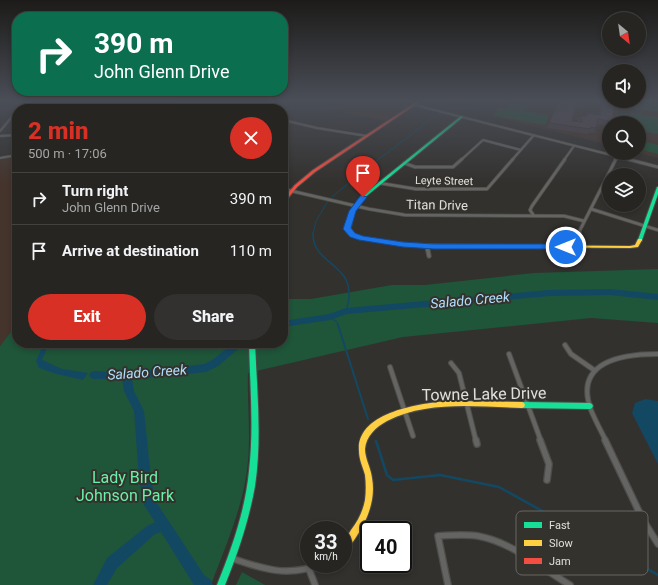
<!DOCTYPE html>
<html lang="en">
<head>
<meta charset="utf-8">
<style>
	:root { --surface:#262522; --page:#32312f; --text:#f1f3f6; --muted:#a4a5a5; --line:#424240; --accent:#d93025 }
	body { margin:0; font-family:Roboto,sans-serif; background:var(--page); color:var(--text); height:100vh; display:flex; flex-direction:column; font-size:15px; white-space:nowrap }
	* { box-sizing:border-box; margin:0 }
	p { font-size:13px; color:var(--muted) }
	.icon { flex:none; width:22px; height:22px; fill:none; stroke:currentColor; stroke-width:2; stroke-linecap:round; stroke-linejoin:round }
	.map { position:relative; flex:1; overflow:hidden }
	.drawer { position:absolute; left:12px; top:104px; width:276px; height:244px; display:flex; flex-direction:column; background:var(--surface); border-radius:16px; box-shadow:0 2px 6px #0003,0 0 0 1px var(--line) }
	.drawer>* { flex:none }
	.banner { position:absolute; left:12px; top:12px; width:276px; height:84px; border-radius:16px; box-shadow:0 2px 6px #0003,0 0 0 1px var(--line); background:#0b6e4f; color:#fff; overflow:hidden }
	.needle { width:26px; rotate:151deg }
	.tools { position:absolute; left:602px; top:12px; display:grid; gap:8px }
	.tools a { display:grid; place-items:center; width:44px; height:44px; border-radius:50%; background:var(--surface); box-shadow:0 2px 6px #0003,0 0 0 1px var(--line); font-size:20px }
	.speed { position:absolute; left:300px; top:521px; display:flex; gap:8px; font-size:20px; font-weight:700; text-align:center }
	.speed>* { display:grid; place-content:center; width:52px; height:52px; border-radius:50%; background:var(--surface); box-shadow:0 2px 6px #0003,0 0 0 1px var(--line); line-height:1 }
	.speed small { font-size:10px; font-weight:400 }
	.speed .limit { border:2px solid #111; border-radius:6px; background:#fff; color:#111 }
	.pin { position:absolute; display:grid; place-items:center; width:34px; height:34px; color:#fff; margin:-41px -17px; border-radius:50% 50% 50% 0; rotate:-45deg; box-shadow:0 0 4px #0007 }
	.pin .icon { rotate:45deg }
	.me { position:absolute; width:44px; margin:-22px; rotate:270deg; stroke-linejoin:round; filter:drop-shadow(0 0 3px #0008) }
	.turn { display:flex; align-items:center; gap:14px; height:84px; padding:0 16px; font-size:18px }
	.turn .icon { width:52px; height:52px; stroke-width:2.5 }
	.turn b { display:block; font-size:28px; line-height:34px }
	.round { display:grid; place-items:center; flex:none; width:42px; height:42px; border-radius:21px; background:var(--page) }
	.head { display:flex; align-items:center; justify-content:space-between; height:68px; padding:0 16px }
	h1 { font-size:24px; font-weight:800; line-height:30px; color:var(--accent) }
	.action { display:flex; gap:8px; margin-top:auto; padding:8px 16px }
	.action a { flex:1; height:46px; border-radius:24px; background:var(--accent); color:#fff; font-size:16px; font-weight:800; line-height:46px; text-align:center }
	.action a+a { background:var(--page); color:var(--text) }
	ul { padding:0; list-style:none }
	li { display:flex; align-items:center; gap:12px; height:52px; padding:0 16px; border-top:1px solid var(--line) }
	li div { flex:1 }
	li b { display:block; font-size:15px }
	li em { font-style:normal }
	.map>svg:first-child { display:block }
	.education { fill:#44342c }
	.green { fill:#1f5539 }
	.water { fill:#134863 }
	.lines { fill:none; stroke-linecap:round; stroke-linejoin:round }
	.stream-far3 { stroke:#134863; stroke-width:1 }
	.stream-far2 { stroke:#134863; stroke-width:1.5 }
	.stream-far1 { stroke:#134863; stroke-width:2 }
	.stream { stroke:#134863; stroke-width:2.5 }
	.river { fill:#134863; fill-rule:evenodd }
	.street-far4-casing { stroke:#4e4d4a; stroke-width:3 }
	.street-far3-casing { stroke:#4e4d4a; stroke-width:4 }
	.street-far2-casing { stroke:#4e4d4a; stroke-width:5.5 }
	.street-far1-casing { stroke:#4e4d4a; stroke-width:6 }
	.street-casing { stroke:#4e4d4a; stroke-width:8 }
	.fast-casing { stroke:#4e4d4a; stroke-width:2 }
	.slow-casing { stroke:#4e4d4a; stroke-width:2 }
	.jam-casing { stroke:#4e4d4a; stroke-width:2 }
	.street-far4 { stroke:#646462; stroke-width:2 }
	.street-far3 { stroke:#646462; stroke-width:2.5 }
	.street-far2 { stroke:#646462; stroke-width:3.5 }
	.street-far1 { stroke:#646462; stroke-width:4 }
	.street { stroke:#646462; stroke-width:5.5 }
	.fast { fill:#16e098; fill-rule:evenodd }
	.slow { fill:#ffcf43; fill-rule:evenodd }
	.jam { fill:#f24e42; fill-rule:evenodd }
	.wall { fill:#493e47 }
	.building { fill:#554852; stroke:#3c3239 }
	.route { fill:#1a73e8; stroke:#114b97 }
	.labels { text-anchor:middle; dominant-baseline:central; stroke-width:4; stroke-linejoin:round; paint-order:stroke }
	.far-street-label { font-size:11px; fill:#e0dfdc; stroke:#34322d }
	.street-label { font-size:13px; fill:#e0dfdc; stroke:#34322d }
	.water-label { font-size:14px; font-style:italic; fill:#b0defc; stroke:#34322d }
	.near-street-label { font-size:16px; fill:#e0dfdc; stroke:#34322d }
	.near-park-label { font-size:16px; fill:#6af0a8; stroke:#34322d }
	.key { fill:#34322d; stroke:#686662; stroke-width:1 }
	.key-label { font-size:11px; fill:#e0dfdc }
</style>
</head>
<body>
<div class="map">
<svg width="658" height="585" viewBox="0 0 658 585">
	<rect width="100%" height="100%" fill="#33312e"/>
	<g class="education">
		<polygon points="295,101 412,101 414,102 385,121 326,109 333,103 324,101 319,105"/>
		<polygon points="501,101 658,101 658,158 639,153 639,123 609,123 609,145 492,116"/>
		<polygon points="17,156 17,324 0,346 0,160"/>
	</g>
	<g class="green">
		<polygon points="178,101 277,101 259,109 197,109 200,107 175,103"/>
		<polygon points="511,101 530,101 526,111 549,115 545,125 494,116 499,107 507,108"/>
		<polygon points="633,101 658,101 658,112 625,107 625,102 639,104"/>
		<polygon points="632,113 658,117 658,134 639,130 639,123 614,123 618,114"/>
		<polygon points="639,140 658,145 658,154 639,149"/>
		<path d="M658 269V323L591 318 403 337 248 373C247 407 252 443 246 477 240 514 224 550 211 585H0V346L17 324V343H283V299H311L392 285H425L534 273Z"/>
		<polygon points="242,572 265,585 236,585"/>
	</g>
	<g class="water">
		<polygon points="44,343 49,343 42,360 62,369 88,373 83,380 57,374 39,368 36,361"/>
		<polygon points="645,399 658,401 658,464 632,413 635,403"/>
	</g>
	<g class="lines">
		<g class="stream-far3">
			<path d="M443 110C459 100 475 112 492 112L498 101"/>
			<polyline points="332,197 367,168 441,112"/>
			<polyline points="313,234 316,221 328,201"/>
		</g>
		<g class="stream-far2">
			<path d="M313 233C312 268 362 262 346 311"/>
			<polyline points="330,317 337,322 338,326"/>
		</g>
		<polyline class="stream-far1" points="338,325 368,419"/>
		<polyline class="stream" points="376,441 387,475 393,480 440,475 499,487 658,575"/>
		<g class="river">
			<polygon points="610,289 658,294 658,300 610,295 549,296 347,314 330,320 283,327 283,321 329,314 346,308 549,290"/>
			<polygon points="234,343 244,343 243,345 218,366 206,372 132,379 134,391 144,411 151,479 156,502 174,529 204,575 211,580 213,585 194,585 161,532 155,534 117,568 107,585 93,585 107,558 147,526 155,522 144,505 139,479 134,411 124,391 122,379 94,379 91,378 89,375 91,372 94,371 113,372 162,369 204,364 212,360"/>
		</g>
		<g class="street-far4-casing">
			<g id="street-far4">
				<polyline points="157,101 161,104 161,109"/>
				<polyline points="415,105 631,160"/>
				<polyline points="20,109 28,101"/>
				<polyline points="63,109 90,103 90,101"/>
				<polyline points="283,120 317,128 367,136"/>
				<polyline points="0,131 17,111"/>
				<polyline points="0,136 17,135"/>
				<polyline points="0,158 17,155"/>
				<polyline points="461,160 483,140 521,150"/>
				<polyline points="512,160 534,135"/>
				<polyline points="564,160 574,146"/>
				<polyline points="615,160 617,157"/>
			</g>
		</g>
		<g class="street-far3-casing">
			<g id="street-far3">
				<polyline points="627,159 658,167"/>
				<polyline points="404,163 415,167 453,167 462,159"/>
				<polyline points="379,183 416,189 487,189 513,159"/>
				<polyline points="283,189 369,209 405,215 564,216 584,221"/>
				<polyline points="591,209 658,230"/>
				<polyline points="534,216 530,210 532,206 565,159"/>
				<polyline points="578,234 616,159"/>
			</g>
		</g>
		<g class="street-far2-casing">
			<g id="street-far2">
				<polyline points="579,233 576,241 580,247"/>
				<polyline points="427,246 429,256"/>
			</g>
		</g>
		<g class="street-far1-casing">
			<g id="street-far1">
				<polyline points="565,345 571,354 594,370"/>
				<polyline points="509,354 541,441"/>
				<polyline points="451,363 459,373 476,441"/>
				<polyline points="390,367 413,436"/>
				<path d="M606 441C601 431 595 420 591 410 573 361 623 354 658 354"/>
			</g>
		</g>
		<g class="street-casing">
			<g id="street">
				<polyline points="476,440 477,444"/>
				<polyline points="540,440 549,464 547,480"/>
				<polyline points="605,440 643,520 658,544"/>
				<path d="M231 558C265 570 288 577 323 564"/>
				<polyline points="309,569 315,585"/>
				<path d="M448 585 438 536C451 535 465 534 478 536 512 542 541 568 570 585"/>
			</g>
		</g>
		<g class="fast-casing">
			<g id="fast">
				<polygon points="461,116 463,117 364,198 355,211 350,230 348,231 346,231 346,230 351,211 362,196"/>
				<polygon points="657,187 658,187 658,194 642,240 642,241 638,241 638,240"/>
				<path d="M249 343H255C257 391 262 439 255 486 249 520 238 553 225 585H217C232 548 245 511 249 471 254 428 250 386 249 343Z"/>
				<polygon points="522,402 590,403 592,404 593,406 592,408 590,409 522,408 520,407 519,405 520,403"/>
			</g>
		</g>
		<g class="slow-casing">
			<g id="slow">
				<polygon points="346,229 350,229 355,234 363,237 409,244 630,246 635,245 638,239 642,239 642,240 638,247 630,248 409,246 362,239 351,236 346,231"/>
				<path d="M449 401 522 402 524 403 525 405 524 407 522 408C477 407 429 400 387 421 376 427 366 436 365 449 365 459 371 468 372 478 377 505 362 531 346 551L343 552C343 549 342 546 343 543 344 539 349 534 351 530 358 521 363 511 365 500 366 492 366 483 365 475 363 467 359 460 359 451 356 412 421 403 449 401Z"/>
			</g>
		</g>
		<g class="jam-casing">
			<polygon id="jam" points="418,101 421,101 315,172 297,187 284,203 283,203 283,199 295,185 313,170"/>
		</g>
		<use href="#street-far4" class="street-far4"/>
		<use href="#street-far3" class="street-far3"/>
		<use href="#street-far2" class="street-far2"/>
		<use href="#street-far1" class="street-far1"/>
		<use href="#street" class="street"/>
		<use href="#fast" class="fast"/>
		<use href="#slow" class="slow"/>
		<use href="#jam" class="jam"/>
	</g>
	<polygon class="wall" points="561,101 583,101 581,107 577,107 575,115 574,113 572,121 578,122 577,120 579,116 586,116 587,113 599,115 602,101 614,101 613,122 613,123 609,123 609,126 597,124 594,133 589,132 588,134 547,128 549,123 560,104"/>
	<polygon class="building" points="561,101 583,101 583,103 578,102 577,111 575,107 572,121 583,122 579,116 587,116 587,113 600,115 603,101 614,101 613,122 598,119 596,128 591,127 591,129 549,123 557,104 561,104"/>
	<linearGradient id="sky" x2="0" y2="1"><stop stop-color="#1c1b19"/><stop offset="0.55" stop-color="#4a4e57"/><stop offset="1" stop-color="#4a4e57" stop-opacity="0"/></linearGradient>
	<rect width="658" height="183" fill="url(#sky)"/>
	<polygon class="route" points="361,195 367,197 356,211 351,228 355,233 363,236 403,242 434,244 566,244 570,247 566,249 434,249 403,247 359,240 350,237 343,229 349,211"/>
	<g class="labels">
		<g class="far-street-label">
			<text transform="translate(444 181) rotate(1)">Leyte Street</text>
		</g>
		<g class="street-label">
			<text transform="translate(437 205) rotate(1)">Titan Drive</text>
		</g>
		<g class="water-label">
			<text transform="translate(470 300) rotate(-5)">Salado Creek</text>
			<text transform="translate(147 372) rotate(-4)">Salado Creek</text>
		</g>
		<g class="near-street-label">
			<text transform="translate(484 394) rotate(-1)">Towne Lake Drive</text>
		</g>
		<g class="near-park-label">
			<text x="125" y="477">Lady Bird<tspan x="125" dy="18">Johnson Park</tspan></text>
		</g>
	</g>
	<rect x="516" y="511" width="132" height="64" rx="6" class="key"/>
	<rect x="524" y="522" width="18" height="6" fill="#16e098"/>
	<rect x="524" y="540" width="18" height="6" fill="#ffcf43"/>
	<rect x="524" y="558" width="18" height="6" fill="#f24e42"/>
	<g class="key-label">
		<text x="549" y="529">Fast</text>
		<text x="549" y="547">Slow</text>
		<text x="549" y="565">Jam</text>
	</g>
</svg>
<div class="tools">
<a><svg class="needle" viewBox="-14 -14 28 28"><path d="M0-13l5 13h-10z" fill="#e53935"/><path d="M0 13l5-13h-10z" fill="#a4a5a5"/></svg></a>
<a><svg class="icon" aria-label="sound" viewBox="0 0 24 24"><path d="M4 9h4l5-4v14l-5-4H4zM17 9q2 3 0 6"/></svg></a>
<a><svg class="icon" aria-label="search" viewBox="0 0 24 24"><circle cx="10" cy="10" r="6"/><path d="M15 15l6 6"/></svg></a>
<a><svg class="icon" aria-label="layers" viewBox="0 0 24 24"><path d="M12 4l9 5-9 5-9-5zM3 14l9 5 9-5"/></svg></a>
</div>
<div class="speed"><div>33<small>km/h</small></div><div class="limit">40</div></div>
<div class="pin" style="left:363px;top:197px;background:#d93025"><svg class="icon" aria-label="arrive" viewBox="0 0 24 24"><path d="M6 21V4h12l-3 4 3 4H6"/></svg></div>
<svg class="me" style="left:566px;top:247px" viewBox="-20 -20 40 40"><circle r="17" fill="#1a73e8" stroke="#fff" stroke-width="3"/><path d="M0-11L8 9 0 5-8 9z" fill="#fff"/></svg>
<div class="banner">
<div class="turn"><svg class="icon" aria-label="right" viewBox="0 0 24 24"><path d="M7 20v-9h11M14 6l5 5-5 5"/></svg><div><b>390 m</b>John Glenn Drive</div></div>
</div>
<section class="drawer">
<div class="head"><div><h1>2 min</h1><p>500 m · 17:06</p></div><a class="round" style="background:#d93025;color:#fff"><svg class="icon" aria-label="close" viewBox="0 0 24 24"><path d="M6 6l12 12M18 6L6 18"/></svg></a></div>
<ul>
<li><svg class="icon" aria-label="right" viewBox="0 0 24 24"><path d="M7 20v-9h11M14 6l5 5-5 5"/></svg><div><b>Turn right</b><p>John Glenn Drive</p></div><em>390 m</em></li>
<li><svg class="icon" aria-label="arrive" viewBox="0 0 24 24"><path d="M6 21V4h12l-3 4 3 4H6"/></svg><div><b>Arrive at destination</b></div><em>110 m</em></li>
</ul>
<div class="action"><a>Exit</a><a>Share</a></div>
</section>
</div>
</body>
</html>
